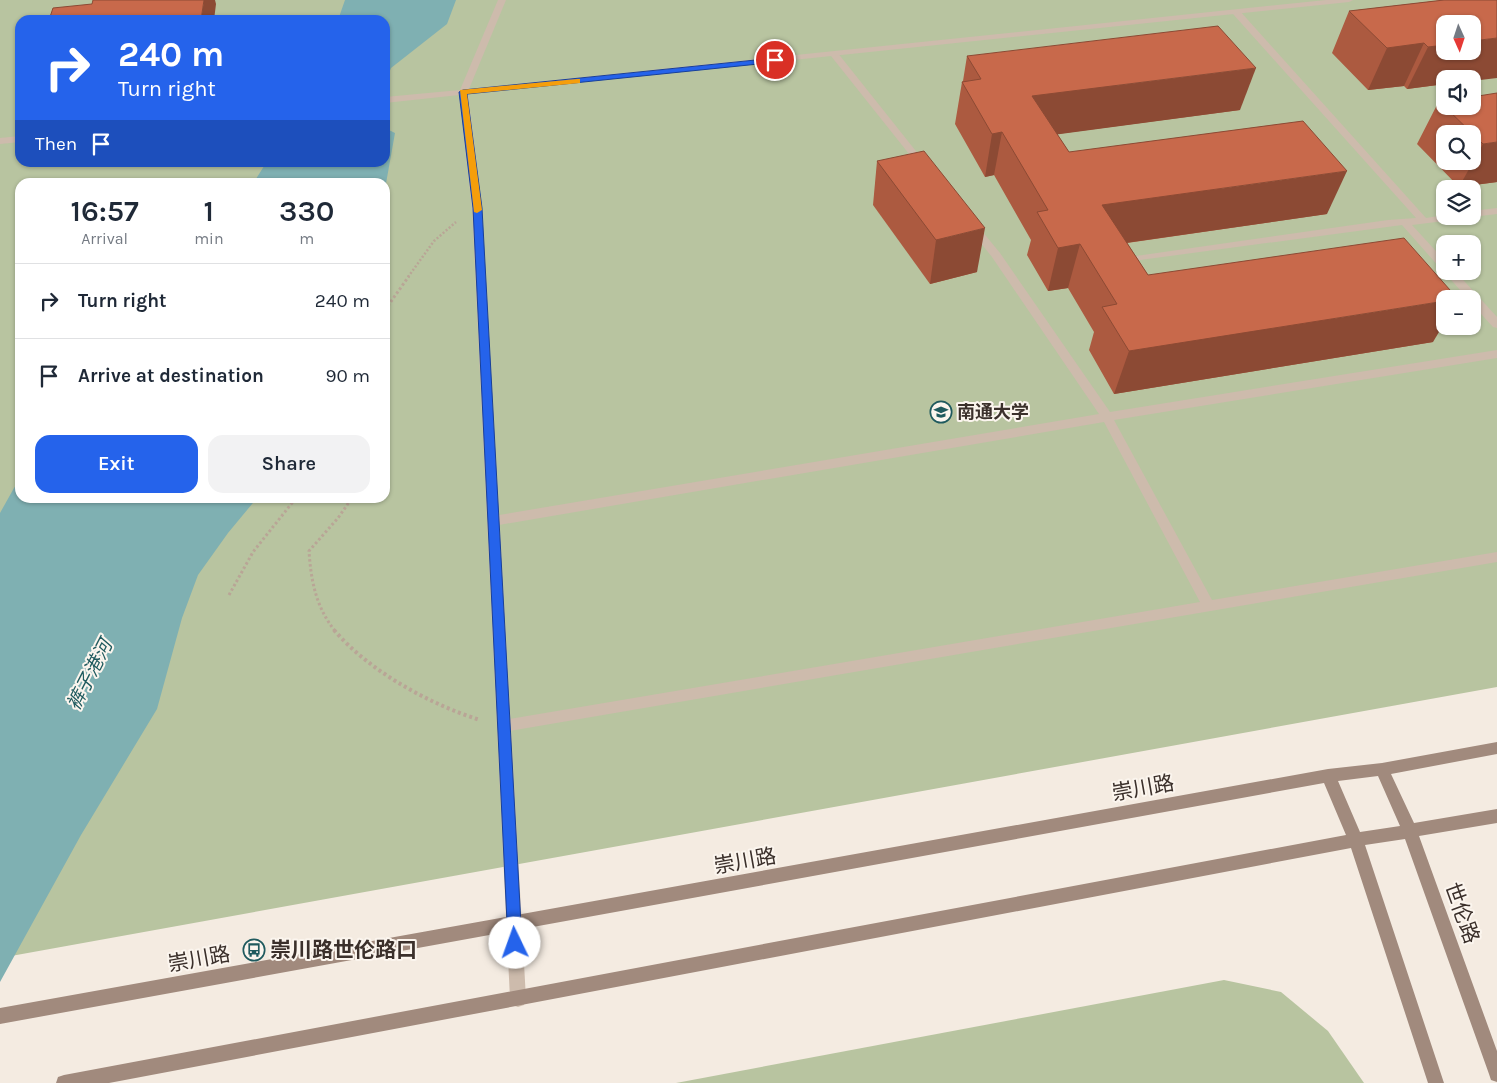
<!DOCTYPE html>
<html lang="en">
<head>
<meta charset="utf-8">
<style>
	:root { --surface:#fff; --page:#f2f2f3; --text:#1f2937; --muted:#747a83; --line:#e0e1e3; --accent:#2563eb }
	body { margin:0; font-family:Karla,"Noto Sans SC",sans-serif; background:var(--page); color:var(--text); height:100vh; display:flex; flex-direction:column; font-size:19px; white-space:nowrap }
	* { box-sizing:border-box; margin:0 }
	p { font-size:16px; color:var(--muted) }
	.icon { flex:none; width:28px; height:28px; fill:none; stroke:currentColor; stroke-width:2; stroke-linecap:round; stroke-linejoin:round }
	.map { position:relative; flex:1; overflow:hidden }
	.sheet { position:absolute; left:15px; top:178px; width:375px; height:325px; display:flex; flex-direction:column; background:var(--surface); border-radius:15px; box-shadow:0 1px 4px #0004 }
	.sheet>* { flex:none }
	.top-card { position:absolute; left:15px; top:15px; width:375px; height:152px; border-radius:15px; box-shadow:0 1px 4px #0004; background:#2563eb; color:#fff; overflow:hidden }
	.needle { width:32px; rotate:177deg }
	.buttons { position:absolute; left:1436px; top:15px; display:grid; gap:10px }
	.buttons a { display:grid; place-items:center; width:45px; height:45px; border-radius:10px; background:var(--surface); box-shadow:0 1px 4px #0004; font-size:25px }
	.pin { position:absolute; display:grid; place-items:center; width:42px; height:42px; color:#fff; margin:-21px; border:2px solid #fff; border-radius:50%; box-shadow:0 1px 5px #0007 }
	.me { position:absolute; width:55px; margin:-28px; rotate:357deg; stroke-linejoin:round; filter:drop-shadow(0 0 4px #0008) }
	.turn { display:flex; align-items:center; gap:18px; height:105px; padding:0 20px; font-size:22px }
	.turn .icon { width:65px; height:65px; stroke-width:2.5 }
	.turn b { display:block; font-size:35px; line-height:42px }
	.then { display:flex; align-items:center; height:48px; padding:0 20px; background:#0003; gap:10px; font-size:19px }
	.eta { display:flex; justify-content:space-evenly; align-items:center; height:85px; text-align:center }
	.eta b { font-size:30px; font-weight:600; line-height:35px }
	.primary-button { display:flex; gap:10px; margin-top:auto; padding:10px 20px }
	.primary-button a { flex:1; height:58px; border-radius:15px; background:var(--accent); color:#fff; font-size:20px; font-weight:600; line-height:58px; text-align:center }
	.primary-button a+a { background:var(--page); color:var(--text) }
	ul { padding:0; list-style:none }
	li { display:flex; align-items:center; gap:15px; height:75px; padding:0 20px; border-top:1px solid var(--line) }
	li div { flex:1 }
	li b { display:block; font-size:19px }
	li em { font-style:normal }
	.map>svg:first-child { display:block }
	.green { fill:#b8c4a0; fill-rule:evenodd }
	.water { fill:#7fb0b2 }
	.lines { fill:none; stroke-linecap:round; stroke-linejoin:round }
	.path-far2 { stroke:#b9a596; stroke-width:2.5; stroke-dasharray:2 2; stroke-linecap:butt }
	.path-far1 { stroke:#b9a596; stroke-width:3; stroke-dasharray:2.5 2.5; stroke-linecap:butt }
	.path { stroke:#b9a596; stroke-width:4; stroke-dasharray:3 3; stroke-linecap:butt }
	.service { fill:#cdbbac; fill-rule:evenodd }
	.minor { fill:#cdbbac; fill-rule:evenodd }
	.secondary { fill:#a18a7d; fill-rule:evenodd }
	.wall { fill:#ac5a40; fill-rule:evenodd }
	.shaded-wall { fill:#8c4a34 }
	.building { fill:#c8694b; stroke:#8c4a34 }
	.route { fill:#2563eb; stroke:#184099 }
	.slow { fill:#f59e0b }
	.labels { text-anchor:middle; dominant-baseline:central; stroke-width:4; stroke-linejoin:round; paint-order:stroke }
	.poi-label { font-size:18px; font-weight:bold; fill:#3b302b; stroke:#fbf5ee; text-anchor:start }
	.water-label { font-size:19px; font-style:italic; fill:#1f5a5e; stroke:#fbf5ee }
	.near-street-label { font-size:21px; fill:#3b302b; stroke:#fbf5ee }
	.near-poi-label { font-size:21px; font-weight:bold; fill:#3b302b; stroke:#fbf5ee; text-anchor:start }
</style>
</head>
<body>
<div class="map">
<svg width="1497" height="1083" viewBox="0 0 1497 1083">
	<rect width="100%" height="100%" fill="#f4ebe1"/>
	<g class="green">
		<path d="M0 0H1497V687L0 958ZM20 20H385V162H20ZM1445 24H1472V51H1445ZM1445 79H1472V106H1445ZM1445 134H1472V161H1445ZM20 182H385V498H20ZM1445 189H1472V216H1445ZM1445 244H1472V271H1445ZM1445 299H1472V326H1445Z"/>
		<polygon points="1224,980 1281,992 1328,1031 1364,1083 676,1083"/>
	</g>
	<g class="water">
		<polygon points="345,0 456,0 447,24 391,68 385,83 385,20 338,20"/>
		<polygon points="385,128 395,133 385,189 385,182 254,182 266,163 385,162"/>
		<polygon points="20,480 20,498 257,498 228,533 198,575 182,618 157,709 81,835 0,982 0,513 14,488"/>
	</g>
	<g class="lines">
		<polyline class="path-far2" points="408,277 434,241 456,222"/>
		<g class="path-far1">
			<polyline points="385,310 409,276"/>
			<polyline points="229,595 253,552 296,498"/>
			<path d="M335 631C316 607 311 581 309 551L338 518 352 498"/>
		</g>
		<path class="path" d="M334 630C369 671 429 704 480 720"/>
		<g class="service">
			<polygon points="1233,10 1239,10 1426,218 1445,215 1465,216 1460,219 1412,225 1445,261 1445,271 1455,271 1497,317 1497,328 1493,327 1472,304 1472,299 1468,299 1445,273 1444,270 1441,269 1402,225 1125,262 1125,258 1129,257 1388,220 1416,218 1233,14"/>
			<polygon points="831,52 837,52 927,165 927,169 921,169 831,56"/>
			<polygon points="1497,208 1497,214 1472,217 1469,216 1472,216 1472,211"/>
			<polygon points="973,224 977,225 1000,253 1110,412 1497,350 1497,358 1114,420 1212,600 1497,552 1497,562 504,732 499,730 497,726 499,722 504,720 1200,602 1104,422 493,526 489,524 487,521 489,518 493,516 1099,414 992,257 968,227"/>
		</g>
		<g class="minor">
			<polygon points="498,0 506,0 469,89 1326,0 1353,0 1349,2 468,94 482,208 526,999 524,1005 518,1007 512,1005 510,999 472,208 459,95 385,103 385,97 460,90"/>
			<polygon points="20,136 20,142 0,144 0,138"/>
		</g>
		<path class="secondary" d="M1497 742V754L1391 774 1414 823 1497 809V823L1419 836 1497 1051V1082L1491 1080 1489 1074 1405 839 1365 845 1444 1083H1428L1351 848 109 1083H56L58 1077 64 1075 1346 835 1324 783 0 1024V1008L1328 769 1382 763ZM1378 776 1400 826 1360 832 1338 781Z"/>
	</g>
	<g class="wall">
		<polygon points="1444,0 1445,84 1407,89 1404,86 1368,90 1332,53 1349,11"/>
		<polygon points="967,56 1240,110 1057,134 1069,152 1327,214 1127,243 1148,275 1433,342 1114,394 1089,350 1094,332 1068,288 1048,291 1027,255 1031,240 994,175 985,177 955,124 962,82 963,81"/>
		<path d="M1439 101 1472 106 1497 182 1459 187 1417 144ZM1445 134H1472V161H1445Z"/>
		<polygon points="877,161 977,272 930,284 873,205"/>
	</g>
	<g class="shaded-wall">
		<polygon points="204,0 215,0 216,4 214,20 201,20"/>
		<polygon points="1497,38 1497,78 1472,81 1472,79 1445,79 1445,84 1407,89 1428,47 1445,45 1445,51 1472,51 1472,41"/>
		<polygon points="1424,43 1404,86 1368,90 1387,48"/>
		<polygon points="1256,68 1240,110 1023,139 1032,96"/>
		<polygon points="1002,132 994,175 985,177 992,134"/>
		<polygon points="1497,142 1497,182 1459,187 1483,144"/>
		<polygon points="1347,171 1327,214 1090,248 1102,205"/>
		<polygon points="985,228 977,272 930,284 936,240"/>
		<polygon points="1080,244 1068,288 1048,291 1058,248"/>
		<polygon points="1445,301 1445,322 1433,342 1114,394 1129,351"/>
	</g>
	<g class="building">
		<polygon points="93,0 204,0 201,20 49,20 53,8 92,4"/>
		<polygon points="1444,0 1497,0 1497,38 1472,41 1472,24 1445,24 1445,45 1428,47 1424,43 1387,48 1349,11"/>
		<polygon points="1218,26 1256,68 1032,96 1069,152 1303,121 1347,171 1102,205 1148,275 1404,238 1458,299 1445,299 1445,301 1129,351 1102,307 1117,304 1080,244 1058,248 1037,212 1048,210 1002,132 992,134 962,82 981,79 967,56"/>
		<polygon points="1497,93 1497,142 1483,144 1439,101 1445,100 1445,106 1472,106 1472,97"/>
		<polygon points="924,151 985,228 936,240 877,161"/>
	</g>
	<polygon class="route" points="775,58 779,60 778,62 467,94 482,208 522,943 520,948 515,950 510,948 508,943 473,208 459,92 463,90"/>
	<polygon class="slow" points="577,79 580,79 580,83 467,94 482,210 477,213 474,212 460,90"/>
	<defs>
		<g id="university-ring" transform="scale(1.125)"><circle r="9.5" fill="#fbf5ee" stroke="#1f5a5e" stroke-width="1.5"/><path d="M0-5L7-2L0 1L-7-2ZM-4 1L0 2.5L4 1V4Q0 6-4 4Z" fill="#1f5a5e"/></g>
		<g id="bus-ring" transform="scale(1.125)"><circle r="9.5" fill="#fbf5ee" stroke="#1f5a5e" stroke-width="1.5"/><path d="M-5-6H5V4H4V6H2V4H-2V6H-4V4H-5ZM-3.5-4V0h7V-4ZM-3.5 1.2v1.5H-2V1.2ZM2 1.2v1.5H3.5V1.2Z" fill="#1f5a5e"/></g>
	</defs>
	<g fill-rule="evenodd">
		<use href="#university-ring" x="941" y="412"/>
		<use href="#bus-ring" x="254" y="950"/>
	</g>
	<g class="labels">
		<g class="poi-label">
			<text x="957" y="412">南通大学</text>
		</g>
		<g class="water-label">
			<text transform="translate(90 675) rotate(-63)">裤子港河</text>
		</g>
		<g class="near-street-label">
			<text transform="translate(1143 788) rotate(-10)">崇川路</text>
			<text transform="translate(745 861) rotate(-10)">崇川路</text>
			<text transform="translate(1462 913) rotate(70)">世伦路</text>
			<text transform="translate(199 959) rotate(-10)">崇川路</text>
		</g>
		<g class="near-poi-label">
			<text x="270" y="950">崇川路世伦路口</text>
		</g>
	</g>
</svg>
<div class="buttons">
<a><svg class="needle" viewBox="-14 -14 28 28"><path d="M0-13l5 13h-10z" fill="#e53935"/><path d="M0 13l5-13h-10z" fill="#747a83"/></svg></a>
<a><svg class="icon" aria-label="sound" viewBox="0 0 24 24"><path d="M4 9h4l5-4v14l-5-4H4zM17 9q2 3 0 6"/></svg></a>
<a><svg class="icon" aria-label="search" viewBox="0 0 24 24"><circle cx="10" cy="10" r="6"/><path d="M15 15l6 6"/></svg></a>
<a><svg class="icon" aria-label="layers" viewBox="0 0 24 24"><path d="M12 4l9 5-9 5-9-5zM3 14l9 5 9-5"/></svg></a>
<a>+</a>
<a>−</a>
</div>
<div class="pin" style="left:775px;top:60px;background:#d93025"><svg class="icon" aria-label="arrive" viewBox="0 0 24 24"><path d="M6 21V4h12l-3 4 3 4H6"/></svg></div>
<svg class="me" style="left:515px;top:943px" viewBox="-20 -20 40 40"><circle r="19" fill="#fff"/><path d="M0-13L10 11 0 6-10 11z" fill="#2563eb"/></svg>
<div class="top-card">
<div class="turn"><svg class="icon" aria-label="right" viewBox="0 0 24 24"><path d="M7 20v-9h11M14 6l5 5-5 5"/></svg><div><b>240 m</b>Turn right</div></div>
<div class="then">Then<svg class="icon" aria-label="arrive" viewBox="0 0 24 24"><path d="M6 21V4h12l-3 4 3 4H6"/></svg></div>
</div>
<section class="sheet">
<div class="eta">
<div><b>16:57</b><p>Arrival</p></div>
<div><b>1</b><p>min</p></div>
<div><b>330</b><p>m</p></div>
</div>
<ul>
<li><svg class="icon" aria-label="right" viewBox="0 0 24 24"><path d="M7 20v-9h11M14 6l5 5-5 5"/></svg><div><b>Turn right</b></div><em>240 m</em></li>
<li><svg class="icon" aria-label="arrive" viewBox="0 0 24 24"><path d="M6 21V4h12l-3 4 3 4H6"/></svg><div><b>Arrive at destination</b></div><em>90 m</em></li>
</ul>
<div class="primary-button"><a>Exit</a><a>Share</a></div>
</section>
</div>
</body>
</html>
